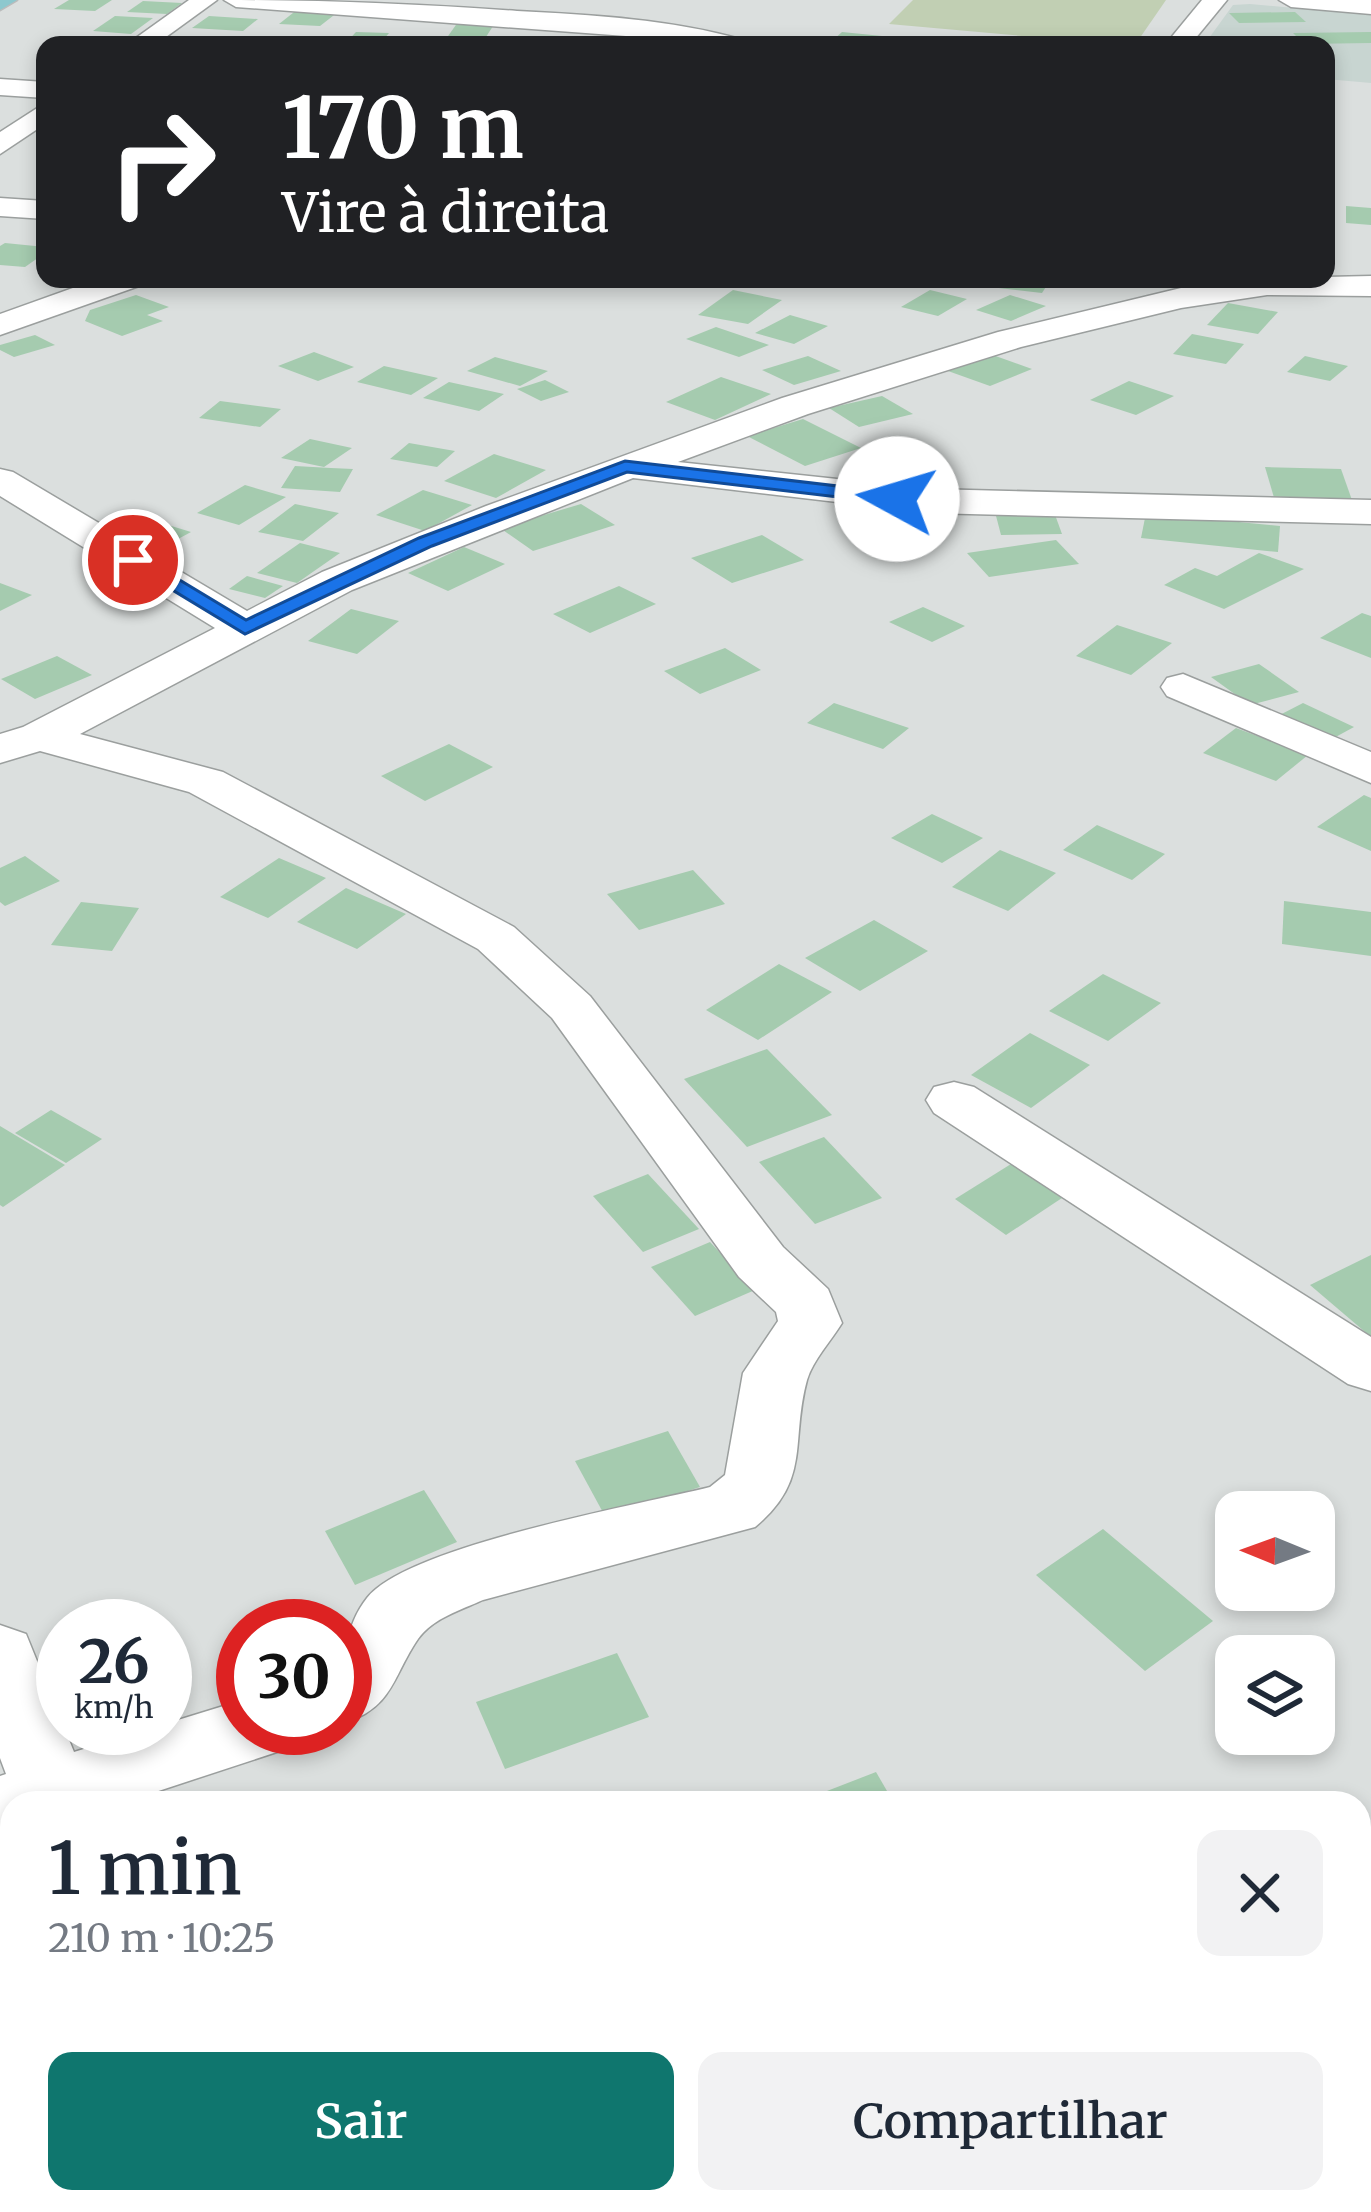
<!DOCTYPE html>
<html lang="pt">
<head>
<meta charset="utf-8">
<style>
	:root { --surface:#fff; --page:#f2f2f3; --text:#1f2937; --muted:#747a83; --accent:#0f766e }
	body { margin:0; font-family:Merriweather,serif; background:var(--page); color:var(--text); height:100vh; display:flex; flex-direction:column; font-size:45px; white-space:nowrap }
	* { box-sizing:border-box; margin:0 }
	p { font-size:39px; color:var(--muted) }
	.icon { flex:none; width:66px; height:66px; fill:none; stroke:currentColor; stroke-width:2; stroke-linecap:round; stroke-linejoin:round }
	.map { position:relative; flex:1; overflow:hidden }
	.sheet { position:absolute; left:0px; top:1791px; width:1371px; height:423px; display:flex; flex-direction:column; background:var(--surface); border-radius:36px 36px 0 0; box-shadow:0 6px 18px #0003 }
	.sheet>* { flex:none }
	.banner { position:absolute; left:36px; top:36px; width:1299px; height:252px; border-radius:24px; box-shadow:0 6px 18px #0003; background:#202124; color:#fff; overflow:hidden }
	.needle { width:78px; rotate:271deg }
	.buttons { position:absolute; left:1215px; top:1491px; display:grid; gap:24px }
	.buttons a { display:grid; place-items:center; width:120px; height:120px; border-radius:24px; background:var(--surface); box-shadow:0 6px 18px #0003; font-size:60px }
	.speed { position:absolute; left:36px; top:1599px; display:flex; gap:24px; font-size:60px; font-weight:700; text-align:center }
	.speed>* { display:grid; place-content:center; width:156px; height:156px; border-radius:50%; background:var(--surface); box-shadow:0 6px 18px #0003; line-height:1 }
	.speed small { font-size:30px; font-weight:400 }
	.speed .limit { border:18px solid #d22; background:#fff; color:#111 }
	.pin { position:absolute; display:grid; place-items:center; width:102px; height:102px; color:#fff; margin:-51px; border:6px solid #fff; border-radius:50%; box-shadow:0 3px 12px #0007 }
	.me { position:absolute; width:132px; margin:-66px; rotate:276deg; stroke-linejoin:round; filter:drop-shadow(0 0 9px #0008) }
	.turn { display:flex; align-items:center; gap:42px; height:252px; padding:0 48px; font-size:54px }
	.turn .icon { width:156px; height:156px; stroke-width:2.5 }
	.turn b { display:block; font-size:84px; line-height:102px }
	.round { display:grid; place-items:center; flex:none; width:126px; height:126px; border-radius:24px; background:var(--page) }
	.headline { display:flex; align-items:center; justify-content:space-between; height:204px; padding:0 48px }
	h1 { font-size:72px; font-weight:600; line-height:90px }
	.primary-button { display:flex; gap:24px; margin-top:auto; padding:24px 48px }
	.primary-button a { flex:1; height:138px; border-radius:24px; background:var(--accent); color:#fff; font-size:48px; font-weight:600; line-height:138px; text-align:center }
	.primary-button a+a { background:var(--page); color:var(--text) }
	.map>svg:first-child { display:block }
	.built { fill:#c8d5d1 }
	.green { fill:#c1cfb3 }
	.building { fill:#a5cbaf }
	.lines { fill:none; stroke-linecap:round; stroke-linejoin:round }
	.minor-casing { stroke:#9b9f9e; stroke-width:3 }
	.major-casing { stroke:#bbbcbc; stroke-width:3 }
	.minor { fill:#fff; fill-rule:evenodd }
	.major { fill:#8dc8ce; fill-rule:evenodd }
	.route { fill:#1a73e8; stroke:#114b97; stroke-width:3 }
</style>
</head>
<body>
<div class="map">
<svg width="1371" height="2212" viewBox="0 0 1371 2212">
	<rect width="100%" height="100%" fill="#dbdfde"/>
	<polygon class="built" points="1250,4 1371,15 1371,83 1326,79 1326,45 1204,45 1233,5"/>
	<polygon class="green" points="913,0 1166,0 1135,45 1123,45 889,24"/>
	<g class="building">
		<polygon points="69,0 112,0 95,11 54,9"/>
		<polygon points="143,1 182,3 167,14 127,12"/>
		<polygon points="298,9 338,12 320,26 279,24"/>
		<polygon points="1295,12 1306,22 1239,23 1229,13"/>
		<polygon points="115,16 153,18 131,34 93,31"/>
		<polygon points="209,16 258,19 243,31 192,28"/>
		<polygon points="458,22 495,23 484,40 446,39"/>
		<polygon points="356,32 389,33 379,45 344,45"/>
		<polygon points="842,32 942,42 942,45 831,42"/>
		<polygon points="1371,32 1371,43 1304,44 1293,33"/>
		<polygon points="1346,206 1371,208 1371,225 1346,223"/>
		<polygon points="5,243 45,247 45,253 25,267 0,265 0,246"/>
		<polygon points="996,279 1051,279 1042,293 990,287"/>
		<polygon points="733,290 782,300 748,324 698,315"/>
		<polygon points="930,290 967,299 938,316 901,307"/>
		<polygon points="136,295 169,307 147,315 163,321 122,336 85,321 90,310"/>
		<polygon points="1010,295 1046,306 1011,321 976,310"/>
		<polygon points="1228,303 1278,312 1258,334 1207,325"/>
		<polygon points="790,315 828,326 794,344 755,333"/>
		<polygon points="716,327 769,345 739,357 686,339"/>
		<polygon points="1192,334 1244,344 1226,364 1173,354"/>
		<polygon points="35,335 55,345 14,357 0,350 0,345"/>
		<polygon points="314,352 354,367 318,381 278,366"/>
		<polygon points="990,354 1032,369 990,386 948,371"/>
		<polygon points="808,356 841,371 794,385 762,370"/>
		<polygon points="1305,356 1348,366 1330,381 1287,372"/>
		<polygon points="495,357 548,371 520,386 467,371"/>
		<polygon points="384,366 438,378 411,395 357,382"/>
		<polygon points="721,377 771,394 715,420 666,402"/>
		<polygon points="545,380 569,392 541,401 517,389"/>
		<polygon points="1129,381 1174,396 1136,415 1090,400"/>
		<polygon points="449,382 504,394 479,411 423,398"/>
		<polygon points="882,396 913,414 859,427 829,408"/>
		<polygon points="220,401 281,409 260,427 199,418"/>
		<polygon points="803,419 861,448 805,466 747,436"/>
		<polygon points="310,439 352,448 324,467 281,458"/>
		<polygon points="409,443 455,451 437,467 390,459"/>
		<polygon points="494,454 546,470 496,498 444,481"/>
		<polygon points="295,466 331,468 353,469 340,492 281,488"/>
		<polygon points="1265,467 1341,469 1353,503 1275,501"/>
		<polygon points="245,485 286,497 239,525 197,513"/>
		<polygon points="423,490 472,505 425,531 376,515"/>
		<polygon points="295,504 339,513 303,541 258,532"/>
		<polygon points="581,504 615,525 533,551 500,528"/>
		<polygon points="995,512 1054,512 1062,534 1001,535"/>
		<polygon points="1146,513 1280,526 1278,552 1141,538"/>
		<polygon points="152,520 191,532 156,551 117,539"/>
		<polygon points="762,535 804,560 732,583 691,558"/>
		<polygon points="1056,540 1079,564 989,577 967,553"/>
		<polygon points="300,543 340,553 297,583 257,573"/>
		<polygon points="464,547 505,564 448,591 408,573"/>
		<polygon points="1259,553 1304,569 1224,609 1164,585 1195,568 1217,576"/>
		<polygon points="247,576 283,586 265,598 229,589"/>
		<polygon points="0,583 32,595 0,611"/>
		<polygon points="619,586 656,604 590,633 553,614"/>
		<polygon points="923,607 965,626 932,642 889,622"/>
		<polygon points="351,609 399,621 357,654 308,641"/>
		<polygon points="1362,613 1371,616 1371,658 1320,638"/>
		<polygon points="1117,625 1172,643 1131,675 1076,656"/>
		<polygon points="725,648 761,670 700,694 664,671"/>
		<polygon points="57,656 92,675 35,699 1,679"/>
		<polygon points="1259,664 1299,692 1250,705 1211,677"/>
		<polygon points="834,703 909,728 883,749 807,723"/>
		<polygon points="1303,703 1354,727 1319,746 1268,721"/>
		<polygon points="1236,728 1308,755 1276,781 1203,753"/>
		<polygon points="449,744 493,767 425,801 381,776"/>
		<polygon points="1364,795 1371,798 1371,851 1317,827"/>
		<polygon points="932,814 983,838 942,863 891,838"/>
		<polygon points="1097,825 1165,854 1132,880 1063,850"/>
		<polygon points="1000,850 1056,873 1008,911 952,887"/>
		<polygon points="25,856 60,881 5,906 0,902 0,868"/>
		<polygon points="279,858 326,878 268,918 220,897"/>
		<polygon points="693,870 725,904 639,930 607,894"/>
		<polygon points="346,888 406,914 357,949 297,922"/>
		<polygon points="1284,901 1371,912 1371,956 1282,944"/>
		<polygon points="81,902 139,908 112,951 51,945"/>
		<polygon points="874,920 928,951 860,991 805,958"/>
		<polygon points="779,964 832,992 758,1040 706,1010"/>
		<polygon points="1103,974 1161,1003 1108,1041 1049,1011"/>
		<polygon points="1030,1033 1090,1065 1031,1108 971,1075"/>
		<polygon points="767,1049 832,1115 747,1147 684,1079"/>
		<polygon points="51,1110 102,1139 66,1163 15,1133"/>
		<polygon points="0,1126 65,1165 3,1207 0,1205"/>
		<polygon points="824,1137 882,1198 815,1224 759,1162"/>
		<polygon points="1011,1164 1062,1198 1006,1235 955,1199"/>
		<polygon points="648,1174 699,1229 643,1252 593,1196"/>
		<polygon points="710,1242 755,1290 695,1316 651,1267"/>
		<polygon points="1371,1255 1371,1337 1310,1285"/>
		<polygon points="668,1431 700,1487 606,1518 575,1461"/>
		<polygon points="424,1490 457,1542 355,1585 325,1531"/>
		<polygon points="1103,1529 1213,1621 1145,1671 1036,1575"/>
		<polygon points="617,1653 649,1717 505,1769 476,1702"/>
		<polygon points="876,1772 894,1803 796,1803"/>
		<polygon points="762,2202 879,2202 855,2212 766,2212"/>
	</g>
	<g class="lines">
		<g class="minor-casing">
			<g id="minor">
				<polygon points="189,0 217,0 155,45 126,45"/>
				<path d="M224 0C322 0 419 4 517 11 593 15 670 19 744 40L747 45 236 7Z"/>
				<polygon points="1202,0 1227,0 1190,45 1165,45"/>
				<polygon points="1279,0 1371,0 1371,14 1291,7"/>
				<polygon points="0,79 45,82 45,98 0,95"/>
				<polygon points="45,103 45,124 0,154 0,132"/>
				<polygon points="0,198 45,201 45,219 0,216"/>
				<path d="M1371 276V296L1267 295 1181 308 1021 347 808 414 678 462 931 489 1371 500V524L931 513 633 478 352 590 80 734 223 772 514 927 590 996 783 1247 828 1289 842 1323C831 1341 813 1360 807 1380 790 1442 812 1480 755 1527L483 1600C461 1610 433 1618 418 1639 392 1677 394 1706 345 1723 345 1679 338 1635 367 1598 407 1546 638 1505 710 1487L725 1475 743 1373 778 1321 776 1312 739 1277 552 1018 478 949 189 792 40 751 0 763V734L23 727 215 628 0 496V469L13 472 247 611 322 572 486 506 782 398 998 332 1181 288 1243 279Z"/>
				<polygon points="98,279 144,279 139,286 0,335 0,314"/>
				<polygon points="1183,674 1371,752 1371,783 1167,696 1161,687 1167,678"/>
				<polygon points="954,1082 974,1087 1371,1337 1371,1391 1348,1384 934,1113 926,1100 934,1087"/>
				<polygon points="0,1625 26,1634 74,1752 243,1700 243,1728 294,1728 283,1750 122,1803 12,1803 12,1834 0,1830 0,1776 6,1774 0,1758"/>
				<polygon points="162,2202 252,2202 251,2212 165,2212"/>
			</g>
		</g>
		<g class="major-casing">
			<polygon id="major" points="0,0 17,0 0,10"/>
		</g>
		<use href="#minor" class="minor"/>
		<use href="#major" class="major"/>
	</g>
	<polygon class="route" points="625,461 897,493 906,499 897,504 627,472 432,546 245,634 123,560 140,556 246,620 419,538"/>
</svg>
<div class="buttons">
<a><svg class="needle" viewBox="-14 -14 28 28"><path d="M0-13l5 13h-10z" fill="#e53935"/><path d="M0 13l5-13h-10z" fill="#747a83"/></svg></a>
<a><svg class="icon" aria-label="layers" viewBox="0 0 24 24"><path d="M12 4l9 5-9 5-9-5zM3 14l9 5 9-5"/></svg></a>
</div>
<div class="speed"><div>26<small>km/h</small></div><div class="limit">30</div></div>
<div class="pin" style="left:133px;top:560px;background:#d93025"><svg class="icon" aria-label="arrive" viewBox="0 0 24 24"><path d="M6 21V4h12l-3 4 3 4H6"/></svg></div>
<svg class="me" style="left:897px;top:499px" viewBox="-20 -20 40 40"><circle r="19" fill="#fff"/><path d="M0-13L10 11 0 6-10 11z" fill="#1a73e8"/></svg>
<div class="banner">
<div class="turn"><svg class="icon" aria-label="right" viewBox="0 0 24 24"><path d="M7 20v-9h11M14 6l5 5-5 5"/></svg><div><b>170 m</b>Vire à direita</div></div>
</div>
<section class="sheet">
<div class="headline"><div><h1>1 min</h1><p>210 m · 10:25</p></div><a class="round"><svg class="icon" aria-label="close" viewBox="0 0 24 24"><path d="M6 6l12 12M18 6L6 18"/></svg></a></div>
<div class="primary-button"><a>Sair</a><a>Compartilhar</a></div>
</section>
</div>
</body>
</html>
